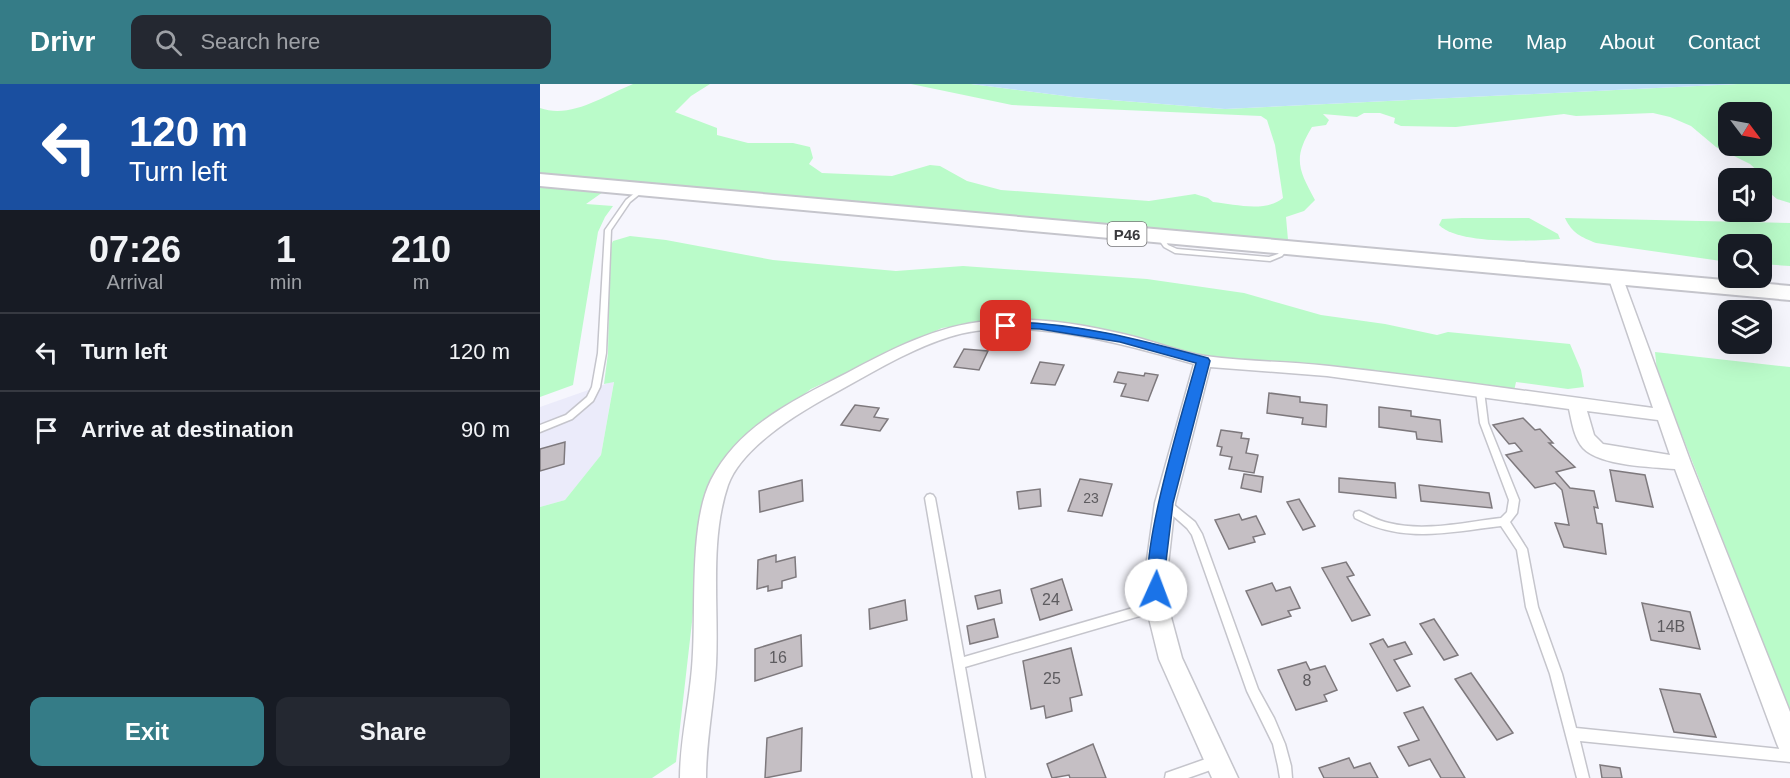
<!DOCTYPE html>
<html lang="en">
<head>
<meta charset="utf-8">
<style>
	:root { --surface:#171b24; --page:#242831; --text:#f1f3f6; --muted:#9ea1a6; --line:#363941; --accent:#357c87 }
	body { margin:0; font-family:Arial,sans-serif; background:var(--page); color:var(--text); height:100vh; display:flex; flex-direction:column; font-size:22px; white-space:nowrap }
	* { box-sizing:border-box; margin:0 }
	p { font-size:20px; color:var(--muted) }
	.icon { flex:none; width:33px; height:33px; fill:none; stroke:currentColor; stroke-width:2; stroke-linecap:round; stroke-linejoin:round }
	.map { position:relative; flex:1; overflow:hidden }
	.side { display:flex; flex-direction:column; background:var(--surface); width:540px }
	.side>* { flex:none }
	.guide { background:#1a4fa0; color:#fff; overflow:hidden }
	.needle { width:39px; rotate:122deg }
	.tools { position:absolute; left:1178px; top:18px; display:grid; gap:12px }
	.tools a { display:grid; place-items:center; width:54px; height:54px; border-radius:12px; background:var(--surface); box-shadow:0 6px 24px #0002; font-size:30px }
	.pin { position:absolute; display:grid; place-items:center; width:51px; height:51px; color:#fff; margin:-26px; border-radius:12px; box-shadow:0 3px 9px #0006 }
	.me { position:absolute; width:66px; margin:-33px; rotate:2deg; stroke-linejoin:round; filter:drop-shadow(0 0 4px #0008) }
	.turn { display:flex; align-items:center; gap:21px; height:126px; padding:0 30px; font-size:27px }
	.turn .icon { width:78px; height:78px; stroke-width:2.5 }
	.turn b { display:block; font-size:42px; line-height:51px }
	.eta { display:flex; justify-content:space-evenly; align-items:center; height:102px; text-align:center }
	.eta b { font-size:36px; font-weight:800; line-height:42px }
	.cta { display:flex; gap:12px; margin-top:auto; padding:12px 30px }
	.cta a { flex:1; height:69px; border-radius:12px; background:var(--accent); color:#fff; font-size:24px; font-weight:800; line-height:69px; text-align:center }
	.cta a+a { background:var(--page); color:var(--text) }
	ul { padding:0; list-style:none }
	li { display:flex; align-items:center; gap:18px; height:78px; padding:0 30px; border-top:2px solid var(--line) }
	li div { flex:1 }
	li b { display:block; font-size:22px }
	li em { font-style:normal }
	header { display:flex; align-items:center; gap:36px; box-sizing:border-box; height:84px; padding:0 30px; background:var(--accent); color:#fff }
	header strong { font-size:28px }
	nav { display:flex; gap:33px; margin-inline-start:auto; font-size:21px }
	.search { width:420px; height:54px; background:var(--page); display:flex; align-items:center; gap:15px; box-sizing:border-box; padding:0 21px; border-radius:12px; color:var(--muted); font-size:22px }
	main { display:flex; flex:1; min-height:0 }
	.map>svg:first-child { display:block }
	.built { fill:#ebebfa }
	.green { fill:#bafbc9; fill-rule:evenodd }
	.water { fill:#bee0f7 }
	.building { fill:#c5bfc4; stroke:#7e797d; stroke-width:1.5 }
	.lines { fill:none; stroke-linecap:round; stroke-linejoin:round }
	.lane-casing { stroke:#c5c5cc; stroke-width:3 }
	.street-casing { stroke:#c5c5cc; stroke-width:3 }
	.primary-casing { stroke:#c5c5cc; stroke-width:4 }
	.lane { fill:#fff; fill-rule:evenodd }
	.street { fill:#fff; fill-rule:evenodd }
	.primary { fill:#fff; fill-rule:evenodd }
	.route { fill:#1a73e8; stroke:#114b97; stroke-width:1.5 }
	.labels { text-anchor:middle; dominant-baseline:central; stroke-width:6; stroke-linejoin:round; paint-order:stroke }
	.number-label { font-size:14px; fill:#5d5b5f }
	.shield { fill:#fff; stroke:#757577; stroke-width:1.5 }
	.shield-label { font-size:15px; font-weight:bold; fill:#3a3a3d }
	.near-number-label { font-size:16px; fill:#5d5b5f }
</style>
</head>
<body>
<header>
<strong>Drivr</strong>
<div class="search"><svg class="icon" aria-label="search" viewBox="0 0 24 24"><circle cx="10" cy="10" r="6"/><path d="M15 15l6 6"/></svg>Search here</div>
<nav><a>Home</a><a>Map</a><a>About</a><a>Contact</a></nav>
</header>
<main>
<section class="side">
<div class="guide">
<div class="turn"><svg class="icon" aria-label="left" viewBox="0 0 24 24"><path d="M17 20v-9H6M10 6l-5 5 5 5"/></svg><div><b>120 m</b>Turn left</div></div>
</div>
<div class="eta">
<div><b>07:26</b><p>Arrival</p></div>
<div><b>1</b><p>min</p></div>
<div><b>210</b><p>m</p></div>
</div>
<ul>
<li><svg class="icon" aria-label="left" viewBox="0 0 24 24"><path d="M17 20v-9H6M10 6l-5 5 5 5"/></svg><div><b>Turn left</b></div><em>120 m</em></li>
<li><svg class="icon" aria-label="arrive" viewBox="0 0 24 24"><path d="M6 21V4h12l-3 4 3 4H6"/></svg><div><b>Arrive at destination</b></div><em>90 m</em></li>
</ul>
<div class="cta"><a>Exit</a><a>Share</a></div>
</section>
<div class="map">
<svg width="1250" height="694" viewBox="0 0 1250 694">
	<rect width="100%" height="100%" fill="#f6f6fd"/>
	<polygon class="built" points="74,297 61,371 25,416 0,423 0,323"/>
	<g class="green">
		<path d="M93 0H170L151 12 135 28 177 44V51L208 59H253L270 63 273 74 269 80 282 89 352 92 390 81 400 82 427 97 461 106 609 117 655 110 668 114 673 118C695 120 724 129 743 114L735 61 727 36 721 32 472 21 371 0H431L533 13 685 25 1198 0H1250V119L1237 115 1226 106 1230 98 1210 80 1176 63 1151 42 1130 33 1113 29 1036 32 1024 30 916 43 861 42 854 39 855 34 840 29H824L817 33 783 30 789 36 786 41 772 43C753 74 758 85 775 116L764 127 746 133 748 156 0 90V24C31 35 64 12 93 0ZM1188 28H1221V62H1188Z"/>
		<polygon points="0,102 63,108 46,120 73,122 65,133 58,148 33,301 0,313"/>
		<path d="M922 134H989L1018 150 1020 155C992 157 919 161 899 141L902 135Z"/>
		<path d="M1025 134 1250 139V182L1221 180V160H1188V178L1056 159C1041 153 1032 149 1025 134Z"/>
		<polygon points="90,152 126,156 233,176 356,187 423,182 607,195 704,209 781,231 845,240 897,251 908,248 1030,260 1041,286 1044,303 1028,305 976,298 974,307 664,274 584,251 502,237 451,237 402,244 271,305 206,353 164,433 136,678 112,694 0,694 0,423 25,416 61,371 74,298 64,300 68,269 70,163 73,157"/>
		<polygon points="1115,268 1250,283 1250,628 1117,287"/>
	</g>
	<polygon class="water" points="431,0 1198,0 685,25 533,13"/>
	<g class="building">
		<polygon points="424,265 448,267 439,286 414,283"/>
		<polygon points="500,278 524,281 515,301 491,299"/>
		<polygon points="578,288 604,292 605,289 618,291 608,317 581,312 586,300 574,298"/>
		<polygon points="729,309 760,313 760,318 787,321 786,343 762,340 763,334 727,329"/>
		<polygon points="315,321 339,324 334,333 348,335 340,347 301,341"/>
		<polygon points="839,323 871,327 871,332 900,336 902,358 877,355 876,348 839,343"/>
		<polygon points="983,334 995,346 1000,345 1013,359 1009,359 1035,383 1016,388 1030,404 1054,407 1058,424 1054,423 1057,439 1062,440 1066,470 1024,463 1015,439 1029,441 1022,406 1015,399 995,404 966,371 982,367 975,359 969,360 953,341"/>
		<polygon points="681,346 702,349 701,354 709,355 706,369 718,371 714,389 689,385 692,373 680,371 682,363 677,362"/>
		<polygon points="25,358 24,380 0,387 0,365"/>
		<polygon points="1070,386 1105,391 1113,423 1076,417"/>
		<polygon points="704,390 723,393 721,408 701,404"/>
		<polygon points="799,394 855,399 856,414 799,408"/>
		<polygon points="540,395 572,400 562,432 528,427"/>
		<polygon points="262,396 263,417 220,428 219,407"/>
		<polygon points="879,401 949,409 952,424 881,417"/>
		<polygon points="500,405 501,422 479,425 477,408"/>
		<polygon points="759,415 775,442 763,446 747,418"/>
		<polygon points="699,430 702,436 716,432 725,450 713,453 715,458 689,465 675,436"/>
		<polygon points="236,471 236,478 255,473 256,493 242,497 242,504 228,507 228,502 217,505 218,476"/>
		<polygon points="806,478 814,491 807,493 830,531 812,537 782,484"/>
		<polygon points="522,495 532,526 500,536 491,505"/>
		<polygon points="732,499 736,507 750,503 760,524 748,527 751,532 722,541 706,507"/>
		<polygon points="460,506 462,519 438,525 435,512"/>
		<polygon points="365,516 367,536 330,545 329,525"/>
		<polygon points="1102,519 1150,528 1160,565 1111,556"/>
		<polygon points="454,535 458,553 430,560 427,542"/>
		<polygon points="894,535 918,571 904,576 880,540"/>
		<polygon points="261,551 262,582 215,597 215,565"/>
		<polygon points="843,555 848,563 865,558 872,570 854,576 870,602 857,607 830,560"/>
		<polygon points="531,564 542,611 530,614 532,627 506,634 504,622 491,625 483,577"/>
		<polygon points="766,578 770,586 785,582 797,606 784,611 787,617 756,626 738,586"/>
		<polygon points="931,589 973,649 957,656 915,595"/>
		<polygon points="1120,605 1160,610 1176,653 1134,648"/>
		<polygon points="883,623 925,694 901,694 890,675 869,682 858,663 879,656 864,629"/>
		<polygon points="262,644 261,687 225,694 227,654"/>
		<polygon points="553,660 566,694 530,694 529,691 512,694 507,680"/>
		<polygon points="809,674 814,684 830,679 838,694 784,694 779,684"/>
		<polygon points="1060,681 1080,684 1082,694 1062,694"/>
	</g>
	<g class="lines">
		<g class="lane-casing">
			<g id="lane">
				<polygon points="101,104 106,105 90,118 71,146 66,269 60,303 53,317 32,335 0,348 0,341 26,331 47,313 52,303 58,269 65,146 86,116"/>
				<polygon points="620,151 622,152 628,161 637,165 729,173 738,170 743,164 745,163 748,165 742,172 730,177 635,169 624,163 617,153"/>
				<path d="M940 304 944 307 948 339 979 416 977 429 970 438 987 465 998 523 1022 590 1036 644 1250 666V678L1040 657 1049 694H1037L1010 590 986 523 977 466 961 442C909 448 864 460 815 434L814 431 815 428 819 427C829 431 838 437 849 439 885 448 925 438 961 434L967 428 969 416 940 339 936 307Z"/>
				<polygon points="390,410 393,411 395,414 424,573 617,517 621,519 623,522 621,525 617,527 425,583 445,694 433,694 385,414 387,411"/>
				<polygon points="625,415 628,416 655,438 662,450 718,605 734,634 745,660 751,682 752,694 740,694 738,682 733,660 707,607 652,451 647,444 622,422 620,419 622,416"/>
				<polygon points="677,671 682,672 683,677 682,682 648,694 625,694 626,689"/>
			</g>
		</g>
		<g class="street-casing">
			<path id="street" d="M1075 188 1082 192 1151 379 1250 628V672L1241 669 1237 660 1135 385C1111 383 1060 382 1043 364 1034 354 1032 338 1029 325L787 292 670 283 635 419 627 490 628 522 642 574 698 694H672L619 575 606 522 605 490 615 419 654 280C584 260 480 230 409 253 365 267 325 293 284 315 252 333 201 365 188 401 169 457 179 523 176 581 174 619 166 656 166 694H140C140 657 149 621 152 584 157 531 148 442 171 396 198 342 256 315 307 289 352 265 396 242 447 237 490 232 541 240 583 250 611 256 638 268 665 272 706 278 748 277 789 282 898 294 1006 310 1113 324L1068 192ZM1047 327 1118 336 1130 371 1063 360 1054 351Z"/>
		</g>
		<g class="primary-casing">
			<polygon id="primary" points="0,90 1250,202 1250,216 0,102"/>
		</g>
		<use href="#lane" class="lane"/>
		<use href="#street" class="street"/>
		<use href="#primary" class="primary"/>
	</g>
	<path class="route" d="M466 238C535 238 601 256 668 274L670 277 633 419 622 511H611C595 479 645 320 656 279L580 258 500 245 462 244V239Z"/>
	<g class="labels">
		<g class="number-label">
			<text x="551" y="414">23</text>
		</g>
		<rect class="shield" x="567.5" y="138" width="39" height="24" rx="4.5"/>
		<g class="shield-label">
			<text x="587" y="150">Р46</text>
		</g>
		<g class="near-number-label">
			<text x="511" y="515">24</text>
			<text x="1131" y="542">14В</text>
			<text x="238" y="573">16</text>
			<text x="512" y="594">25</text>
			<text x="767" y="596">8</text>
		</g>
	</g>
</svg>
<div class="tools">
<a><svg class="needle" viewBox="-14 -14 28 28"><path d="M0-13l5 13h-10z" fill="#e53935"/><path d="M0 13l5-13h-10z" fill="#9ea1a6"/></svg></a>
<a><svg class="icon" aria-label="sound" viewBox="0 0 24 24"><path d="M4 9h4l5-4v14l-5-4H4zM17 9q2 3 0 6"/></svg></a>
<a><svg class="icon" aria-label="search" viewBox="0 0 24 24"><circle cx="10" cy="10" r="6"/><path d="M15 15l6 6"/></svg></a>
<a><svg class="icon" aria-label="layers" viewBox="0 0 24 24"><path d="M12 4l9 5-9 5-9-5zM3 14l9 5 9-5"/></svg></a>
</div>
<div class="pin" style="left:466px;top:242px;background:#d93025"><svg class="icon" aria-label="arrive" viewBox="0 0 24 24"><path d="M6 21V4h12l-3 4 3 4H6"/></svg></div>
<svg class="me" style="left:616px;top:506px" viewBox="-20 -20 40 40"><circle r="19" fill="#fff"/><path d="M0-13L10 11 0 6-10 11z" fill="#1a73e8"/></svg>
</div>
</main>
</body>
</html>
